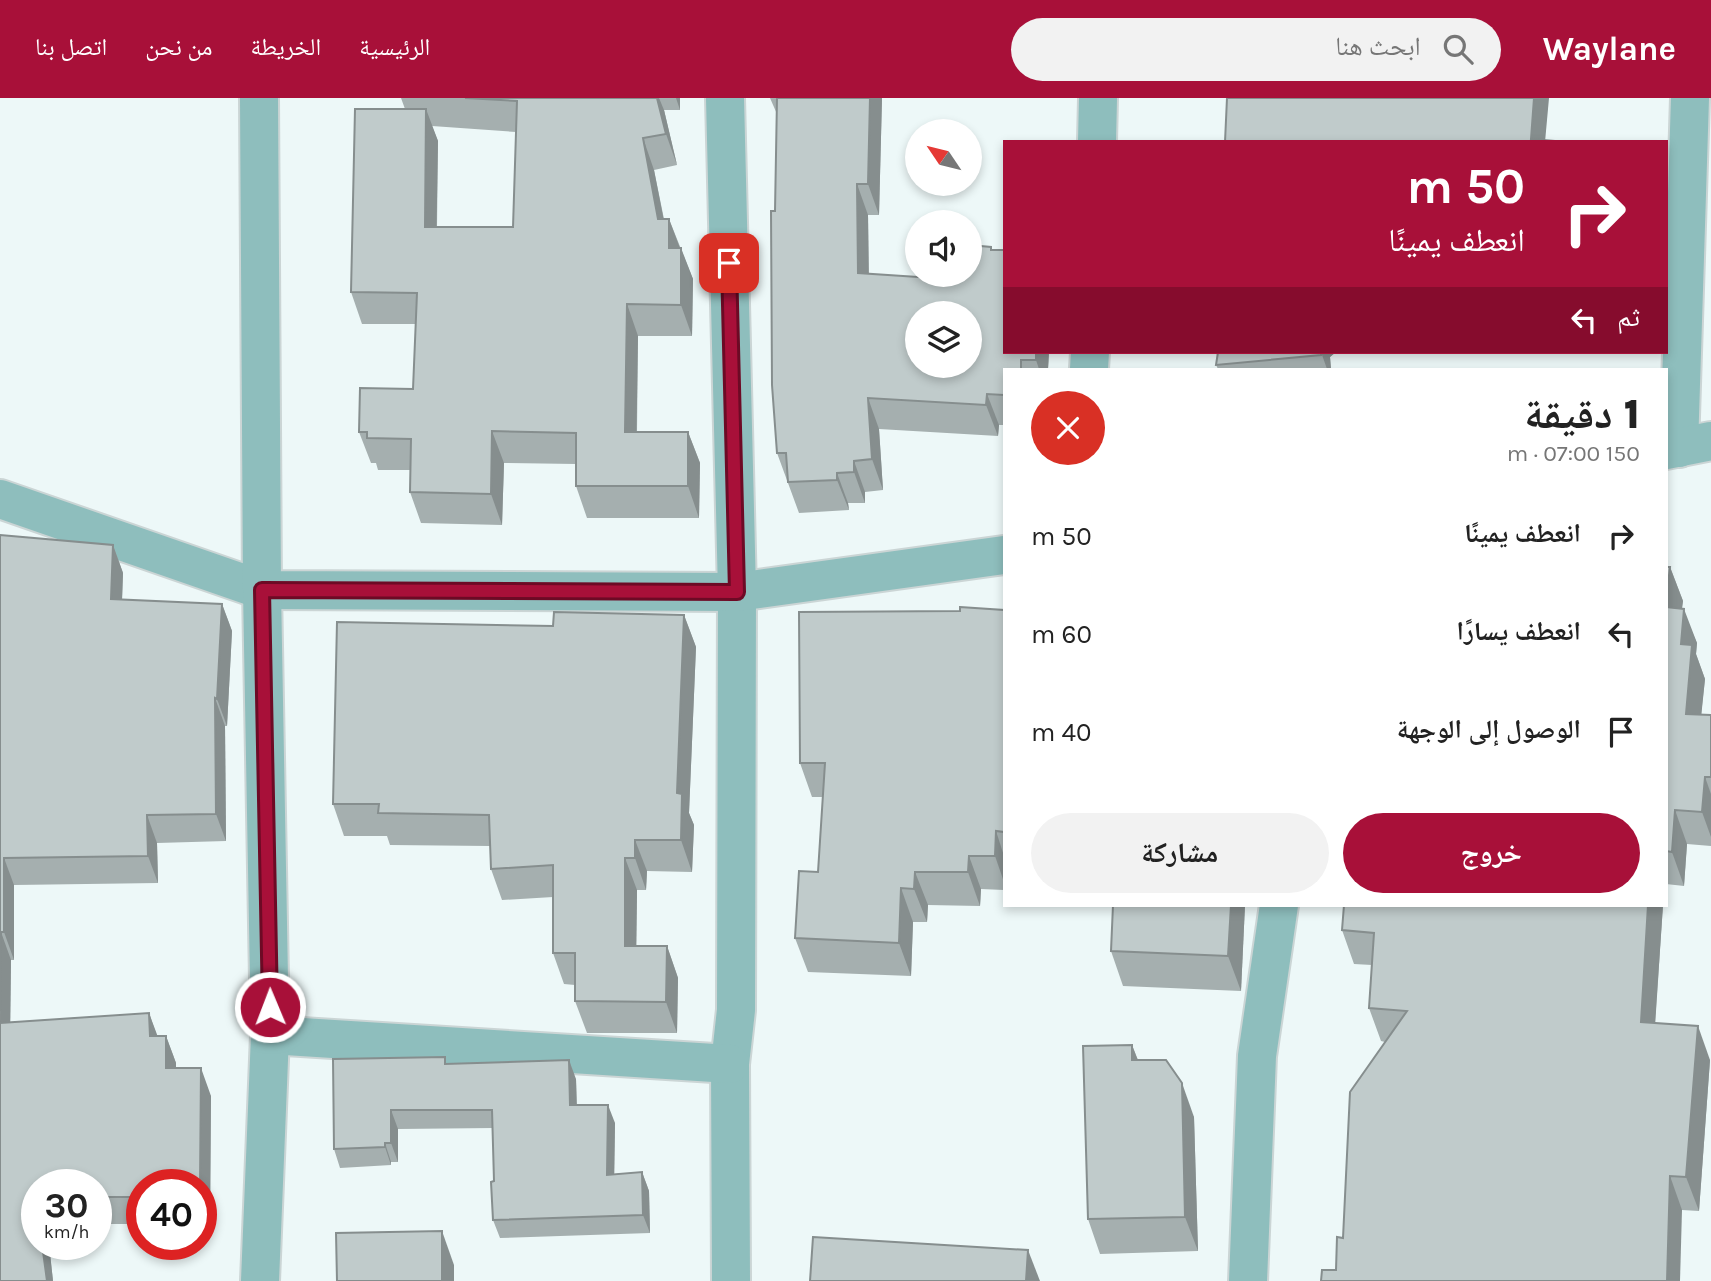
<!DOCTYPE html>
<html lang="ar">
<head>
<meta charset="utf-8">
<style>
	:root { --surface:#fff; --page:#f2f2f2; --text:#222; --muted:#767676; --accent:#a81039 }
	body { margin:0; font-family:Karla,"Noto Naskh Arabic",sans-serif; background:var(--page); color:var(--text); direction:rtl; height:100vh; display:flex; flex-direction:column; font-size:26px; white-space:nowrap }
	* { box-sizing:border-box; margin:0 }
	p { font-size:23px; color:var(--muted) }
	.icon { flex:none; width:38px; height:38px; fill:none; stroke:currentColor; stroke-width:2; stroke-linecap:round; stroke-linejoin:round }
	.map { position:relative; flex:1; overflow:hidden; direction:ltr }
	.details { position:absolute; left:1003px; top:270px; width:665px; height:539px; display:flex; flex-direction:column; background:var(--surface); border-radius:0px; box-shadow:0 4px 10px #0003; direction:rtl }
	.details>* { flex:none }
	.hud { position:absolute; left:1003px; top:42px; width:665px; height:214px; border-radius:0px; box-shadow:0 4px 10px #0003; direction:rtl; background:#a81039; color:#fff; overflow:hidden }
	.needle { width:46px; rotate:305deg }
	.buttons { position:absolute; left:905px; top:21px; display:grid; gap:14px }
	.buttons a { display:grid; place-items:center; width:77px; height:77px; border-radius:50%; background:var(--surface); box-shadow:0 4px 10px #0003; font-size:35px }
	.speed { position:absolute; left:21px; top:1071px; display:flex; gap:14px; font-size:35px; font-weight:700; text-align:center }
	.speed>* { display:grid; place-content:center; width:91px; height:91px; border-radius:50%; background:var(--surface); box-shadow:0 4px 10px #0003; line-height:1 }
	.speed small { font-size:18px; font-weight:400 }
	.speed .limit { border:10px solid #d22; background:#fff; color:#111 }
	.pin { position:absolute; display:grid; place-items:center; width:60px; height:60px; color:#fff; margin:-30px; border-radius:14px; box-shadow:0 4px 10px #0006 }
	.me { position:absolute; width:77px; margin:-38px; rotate:359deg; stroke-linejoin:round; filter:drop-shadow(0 0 5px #0008) }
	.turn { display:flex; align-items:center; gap:24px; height:147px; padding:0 28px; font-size:32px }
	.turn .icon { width:91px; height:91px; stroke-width:2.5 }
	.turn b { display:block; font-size:49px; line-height:60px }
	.then { display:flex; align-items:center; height:66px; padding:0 28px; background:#0003; gap:14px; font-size:26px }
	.round { display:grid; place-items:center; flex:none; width:74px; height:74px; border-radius:37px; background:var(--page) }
	.head { display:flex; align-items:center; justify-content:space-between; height:119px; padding:0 28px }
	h1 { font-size:42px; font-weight:800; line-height:52px }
	.primary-button { display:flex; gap:14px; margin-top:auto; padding:14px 28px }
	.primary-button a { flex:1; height:80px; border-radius:42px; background:var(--accent); color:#fff; font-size:28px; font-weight:800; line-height:80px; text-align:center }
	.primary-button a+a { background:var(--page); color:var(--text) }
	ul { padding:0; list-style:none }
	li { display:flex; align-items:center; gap:21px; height:98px; padding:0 28px }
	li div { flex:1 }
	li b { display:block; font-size:26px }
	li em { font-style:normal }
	header { display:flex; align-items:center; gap:42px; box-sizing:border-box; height:98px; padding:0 35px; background:var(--accent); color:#fff }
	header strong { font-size:33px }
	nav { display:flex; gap:38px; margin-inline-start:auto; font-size:24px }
	.search { width:490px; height:63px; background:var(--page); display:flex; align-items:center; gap:18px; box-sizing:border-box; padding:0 24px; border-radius:38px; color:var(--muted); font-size:26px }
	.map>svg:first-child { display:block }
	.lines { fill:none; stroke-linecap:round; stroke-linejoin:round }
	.minor-casing { stroke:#cbd5d5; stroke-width:42 }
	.tertiary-casing { stroke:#cbd5d5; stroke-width:42 }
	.minor { stroke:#8ebebd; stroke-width:38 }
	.tertiary { stroke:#8ebebd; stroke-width:38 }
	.wall { fill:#a5afaf; fill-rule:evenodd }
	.shaded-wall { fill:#868e8e }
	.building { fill:#c0cbcb; stroke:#868e8e; stroke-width:2; fill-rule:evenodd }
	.route-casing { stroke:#6d0a25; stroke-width:18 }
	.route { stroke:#a81039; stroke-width:12 }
</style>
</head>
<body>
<header>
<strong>Waylane</strong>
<div class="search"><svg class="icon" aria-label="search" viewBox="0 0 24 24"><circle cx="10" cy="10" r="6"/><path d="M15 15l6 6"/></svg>ابحث هنا</div>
<nav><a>الرئيسية</a><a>الخريطة</a><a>من نحن</a><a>اتصل بنا</a></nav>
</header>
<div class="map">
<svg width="1711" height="1183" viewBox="0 0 1711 1183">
	<rect width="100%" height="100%" fill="#edf8f8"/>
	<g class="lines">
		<g class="minor-casing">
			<g id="minor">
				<polyline points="725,0 737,494 736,912 730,966 731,1183"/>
				<polyline points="1097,44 1098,0"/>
				<polyline points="1089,271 1090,254"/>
				<polyline points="1679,350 1690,0"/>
				<polyline points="1666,352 1711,343"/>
				<polyline points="0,401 262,492 737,494 1004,457"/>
				<polyline points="270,937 730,966"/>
				<polyline points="1248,1183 1257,958 1279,807"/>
			</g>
		</g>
		<g class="tertiary-casing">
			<polyline id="tertiary" points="259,0 262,492 270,937 260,1183"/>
		</g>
		<use href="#minor" class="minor"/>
		<use href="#tertiary" class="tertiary"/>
	</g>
	<g class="wall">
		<path d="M401 0H680V12H664L677 67 654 72 664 121H669L693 181 692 238H638L637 334H688L700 365 699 420H587L576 388V366L504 365 502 427 421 425 410 394V372H378L376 365H371L359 334 413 291 416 226H362L351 194 405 11ZM432 28 516 34 513 129H437L438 43Z"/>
		<polygon points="770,0 882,0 879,117 868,117 869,176 948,181 992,152 1049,254 1048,271 1004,271 1004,327 999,327 998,338 879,331 883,392 865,394 865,405 848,405 849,412 799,415 777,355 775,113 777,16"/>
		<polygon points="1213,254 1336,254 1330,259 1331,271 1218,271 1216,267 1218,257"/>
		<polygon points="0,437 113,447 123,475 122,502 222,506 232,533 227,628 225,628 226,743 157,745 158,785 14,787 14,862 11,862 10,924 149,915 157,938 166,938 176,965 176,970 211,998 210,1126 201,1126 201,1087 142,1087 142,1126 96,1126 96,1087 37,1087 37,1146 49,1146 53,1183 0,1183"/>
		<polygon points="1666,469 1670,469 1683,503 1682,511 1697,545 1696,556 1705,581 1701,617 1711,617 1711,748 1687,746 1684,788 1666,786"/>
		<polygon points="1004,512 1004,792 981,791 980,808 928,807 927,824 913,824 911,878 808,874 795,840 818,774 823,699 812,699 800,665"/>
		<polygon points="684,517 696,549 689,715 694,727 692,774 647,773 646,792 637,792 636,848 667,848 678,880 677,935 587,935 575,903 575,887 564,886 553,855 553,799 502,802 491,771 490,748 390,747 387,738 344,738 333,706 553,528"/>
		<polygon points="1113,807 1245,807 1241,893 1123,888 1111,853"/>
		<polygon points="1344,807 1663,807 1655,925 1710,962 1699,1113 1682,1112 1336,1172 1385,944 1381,943 1369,910 1372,867 1354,866 1342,832"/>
		<polygon points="1132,947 1138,962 1194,1019 1198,1153 1100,1156 1088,1121"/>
		<polygon points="448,966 576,981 577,1007 615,1025 614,1076 642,1074 649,1093 650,1135 500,1140 493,1122 494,1083 493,1030 398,1031 398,1064 391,1064 391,1067 340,1070 334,1051"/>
	</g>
	<g class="shaded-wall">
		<polygon points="657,0 659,0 664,12 677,67 666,36"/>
		<polygon points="676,0 680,0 680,12"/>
		<polygon points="870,0 882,0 879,117 868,86"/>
		<polygon points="1534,0 1549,0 1545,44 1531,41"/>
		<polygon points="426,11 438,43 436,160 425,129"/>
		<polygon points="643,40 654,72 669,149 669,121 681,153 680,181 658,121"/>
		<polygon points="857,86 868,117 869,206 858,175"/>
		<polygon points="681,150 693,181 692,238 681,207"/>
		<polygon points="627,206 638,238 636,365 625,334"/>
		<polygon points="1036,254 1049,254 1048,271 1039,271 1036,262"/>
		<polygon points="1321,254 1336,254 1330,259 1331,271 1327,271"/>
		<polygon points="987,296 999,327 998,338 986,307"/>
		<polygon points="868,300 879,331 883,392 872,361"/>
		<polygon points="492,333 504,365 502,427 491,396"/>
		<polygon points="688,334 700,365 699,420 688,388"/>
		<polygon points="854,363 865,394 865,405 854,374"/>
		<polygon points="837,375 848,405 849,412 837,382"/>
		<polygon points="113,447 123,475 121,529 111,501"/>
		<polygon points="1670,469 1683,503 1677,543 1666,512 1666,502"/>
		<polygon points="222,506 232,533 227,628 217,601"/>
		<polygon points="1684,511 1697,545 1696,556 1705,581 1698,649 1686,616 1681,546"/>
		<polygon points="684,517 696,549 689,715 694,727 692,774 681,742 677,695"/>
		<polygon points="215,600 225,628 226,743 216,716"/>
		<polygon points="1705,679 1711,696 1711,739 1702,714"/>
		<polygon points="1675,712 1687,746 1684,788 1672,754"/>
		<polygon points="147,717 157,745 158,785 148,758"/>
		<polygon points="996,733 1004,758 1004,784 995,758"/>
		<polygon points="635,742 647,773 646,792 635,760"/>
		<polygon points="969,758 981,791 980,808 968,774"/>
		<polygon points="4,760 14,787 14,862 4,834"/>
		<polygon points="625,760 637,792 636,879 625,848"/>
		<polygon points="915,774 928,807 927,824 914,791"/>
		<polygon points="901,790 913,824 911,878 899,845"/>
		<polygon points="1231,807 1245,807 1241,893 1228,858"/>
		<polygon points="1648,807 1663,807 1653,958 1641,924"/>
		<polygon points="1,834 11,862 10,952 0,925"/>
		<polygon points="667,848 678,880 677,935 666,904"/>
		<polygon points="149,915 159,942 150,938"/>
		<polygon points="1698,928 1710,962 1699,1113 1686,1079"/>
		<polygon points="166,938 176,965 176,998 166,970"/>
		<polygon points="1132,947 1145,981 1132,962"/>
		<polygon points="569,962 576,981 577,1025 570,1007"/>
		<polygon points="201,970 211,998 210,1126 201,1102 201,1087 200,1087"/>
		<polygon points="1182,985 1194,1019 1198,1153 1185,1119"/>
		<polygon points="608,1007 615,1025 614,1095 607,1077"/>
		<polygon points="391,1012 398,1031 398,1064 391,1045"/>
		<polygon points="385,1045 391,1064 391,1067 385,1049"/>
		<polygon points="642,1074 649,1093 650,1135 643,1117"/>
		<polygon points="1670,1078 1682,1112 1680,1183 1667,1183"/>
		<polygon points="442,1133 454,1167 454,1183 442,1183"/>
		<polygon points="42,1146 49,1146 53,1183 47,1183"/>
		<polygon points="1028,1152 1040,1183 1026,1183"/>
	</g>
	<g class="building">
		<polygon points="465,0 657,0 666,36 643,40 658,121 669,121 669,150 681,150 681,207 627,206 625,334 688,334 688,388 576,388 576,335 492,333 491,396 410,394 411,341 367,340 367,334 359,334 360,290 413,291 417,195 351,194 355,11 426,11 425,129 513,129 517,3"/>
		<path d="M777 0H870L868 86H857L858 175 948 181V177H970V147L991 149V152H1004V254H1036V262H1021V271H1004V297L987 296 986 307 868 300 872 361 854 363V374L837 375V382L788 384 786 355H777L772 287 771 113H775ZM917 215H970V268H917Z"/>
		<polygon points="1227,0 1534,0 1531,41 1567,44 1225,44"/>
		<polygon points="1218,254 1321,254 1321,257 1216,267"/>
		<polygon points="0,437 113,447 111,501 222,506 217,601 215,600 216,716 147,717 148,758 4,760 4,834 1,834 0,913"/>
		<polygon points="1666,469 1670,469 1666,502"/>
		<polygon points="960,509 1004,512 1004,734 996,733 995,758 969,758 968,774 915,774 914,791 901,790 899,845 795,840 799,773 818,774 825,665 800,665 799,514 960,513"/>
		<polygon points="1666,509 1684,511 1681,546 1692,547 1686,616 1711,617 1711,679 1705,679 1702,714 1675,712 1672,754 1666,753"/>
		<polygon points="554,514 684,517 677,695 682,696 681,742 635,742 635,760 625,760 625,848 667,848 666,904 575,903 575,855 553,855 553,767 491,771 489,717 378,715 379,706 333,706 337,524 553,528"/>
		<polygon points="1113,807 1231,807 1228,858 1111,853"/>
		<polygon points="1344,807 1648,807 1641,924 1698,928 1686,1079 1670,1078 1667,1183 1321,1183 1322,1172 1336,1172 1337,1139 1343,1140 1350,994 1407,913 1369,910 1374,835 1342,832"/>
		<polygon points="149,915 150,938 166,938 166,970 201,970 200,1087 142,1087 142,1099 96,1099 96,1087 37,1087 37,1146 42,1146 47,1183 0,1183 0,925"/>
		<polygon points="1132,947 1132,962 1166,962 1182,985 1185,1119 1088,1121 1083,948"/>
		<polygon points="445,959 445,966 569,962 570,1007 608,1007 607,1077 642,1074 643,1117 493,1122 491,1084 494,1083 492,1012 391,1012 391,1045 385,1045 385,1049 334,1051 333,961"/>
		<polygon points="442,1133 442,1183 337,1183 336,1135"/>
		<polygon points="813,1139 1028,1152 1026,1183 810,1183"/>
	</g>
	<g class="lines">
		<g class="route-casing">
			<polyline id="route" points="270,909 262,492 737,494 729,165"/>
		</g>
		<use href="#route" class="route"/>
	</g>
</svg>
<div class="buttons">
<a><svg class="needle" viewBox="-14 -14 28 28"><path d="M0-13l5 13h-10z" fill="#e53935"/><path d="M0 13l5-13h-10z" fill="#767676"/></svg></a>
<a><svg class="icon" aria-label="sound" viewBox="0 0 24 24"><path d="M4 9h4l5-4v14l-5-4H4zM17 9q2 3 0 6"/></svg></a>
<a><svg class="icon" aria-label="layers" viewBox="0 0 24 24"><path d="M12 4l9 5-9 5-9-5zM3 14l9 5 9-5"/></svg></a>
</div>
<div class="speed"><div>30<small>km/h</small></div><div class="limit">40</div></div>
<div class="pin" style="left:729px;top:165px;background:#d93025"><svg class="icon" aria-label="arrive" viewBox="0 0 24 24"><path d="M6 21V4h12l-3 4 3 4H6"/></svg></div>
<svg class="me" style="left:270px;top:909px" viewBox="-20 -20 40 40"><circle r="17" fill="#a81039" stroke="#fff" stroke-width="3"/><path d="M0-11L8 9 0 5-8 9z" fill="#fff"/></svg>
<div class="hud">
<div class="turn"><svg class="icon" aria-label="right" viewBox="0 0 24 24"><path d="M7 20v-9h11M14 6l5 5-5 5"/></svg><div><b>50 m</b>انعطف يمينًا</div></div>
<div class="then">ثم<svg class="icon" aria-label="left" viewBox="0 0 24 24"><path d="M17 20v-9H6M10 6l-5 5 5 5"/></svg></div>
</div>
<section class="details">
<div class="head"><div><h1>1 دقيقة</h1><p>150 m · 07:00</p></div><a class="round" style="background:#d93025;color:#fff"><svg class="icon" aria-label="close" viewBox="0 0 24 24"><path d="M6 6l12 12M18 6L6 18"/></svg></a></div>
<ul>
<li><svg class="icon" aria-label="right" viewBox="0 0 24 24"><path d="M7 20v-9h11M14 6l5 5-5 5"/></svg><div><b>انعطف يمينًا</b></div><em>50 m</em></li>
<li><svg class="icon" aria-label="left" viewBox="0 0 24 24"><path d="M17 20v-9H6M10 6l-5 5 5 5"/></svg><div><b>انعطف يسارًا</b></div><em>60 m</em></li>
<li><svg class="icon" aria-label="arrive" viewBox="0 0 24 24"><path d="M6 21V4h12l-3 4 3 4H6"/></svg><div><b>الوصول إلى الوجهة</b></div><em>40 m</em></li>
</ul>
<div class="primary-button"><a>خروج</a><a>مشاركة</a></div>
</section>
</div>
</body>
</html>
